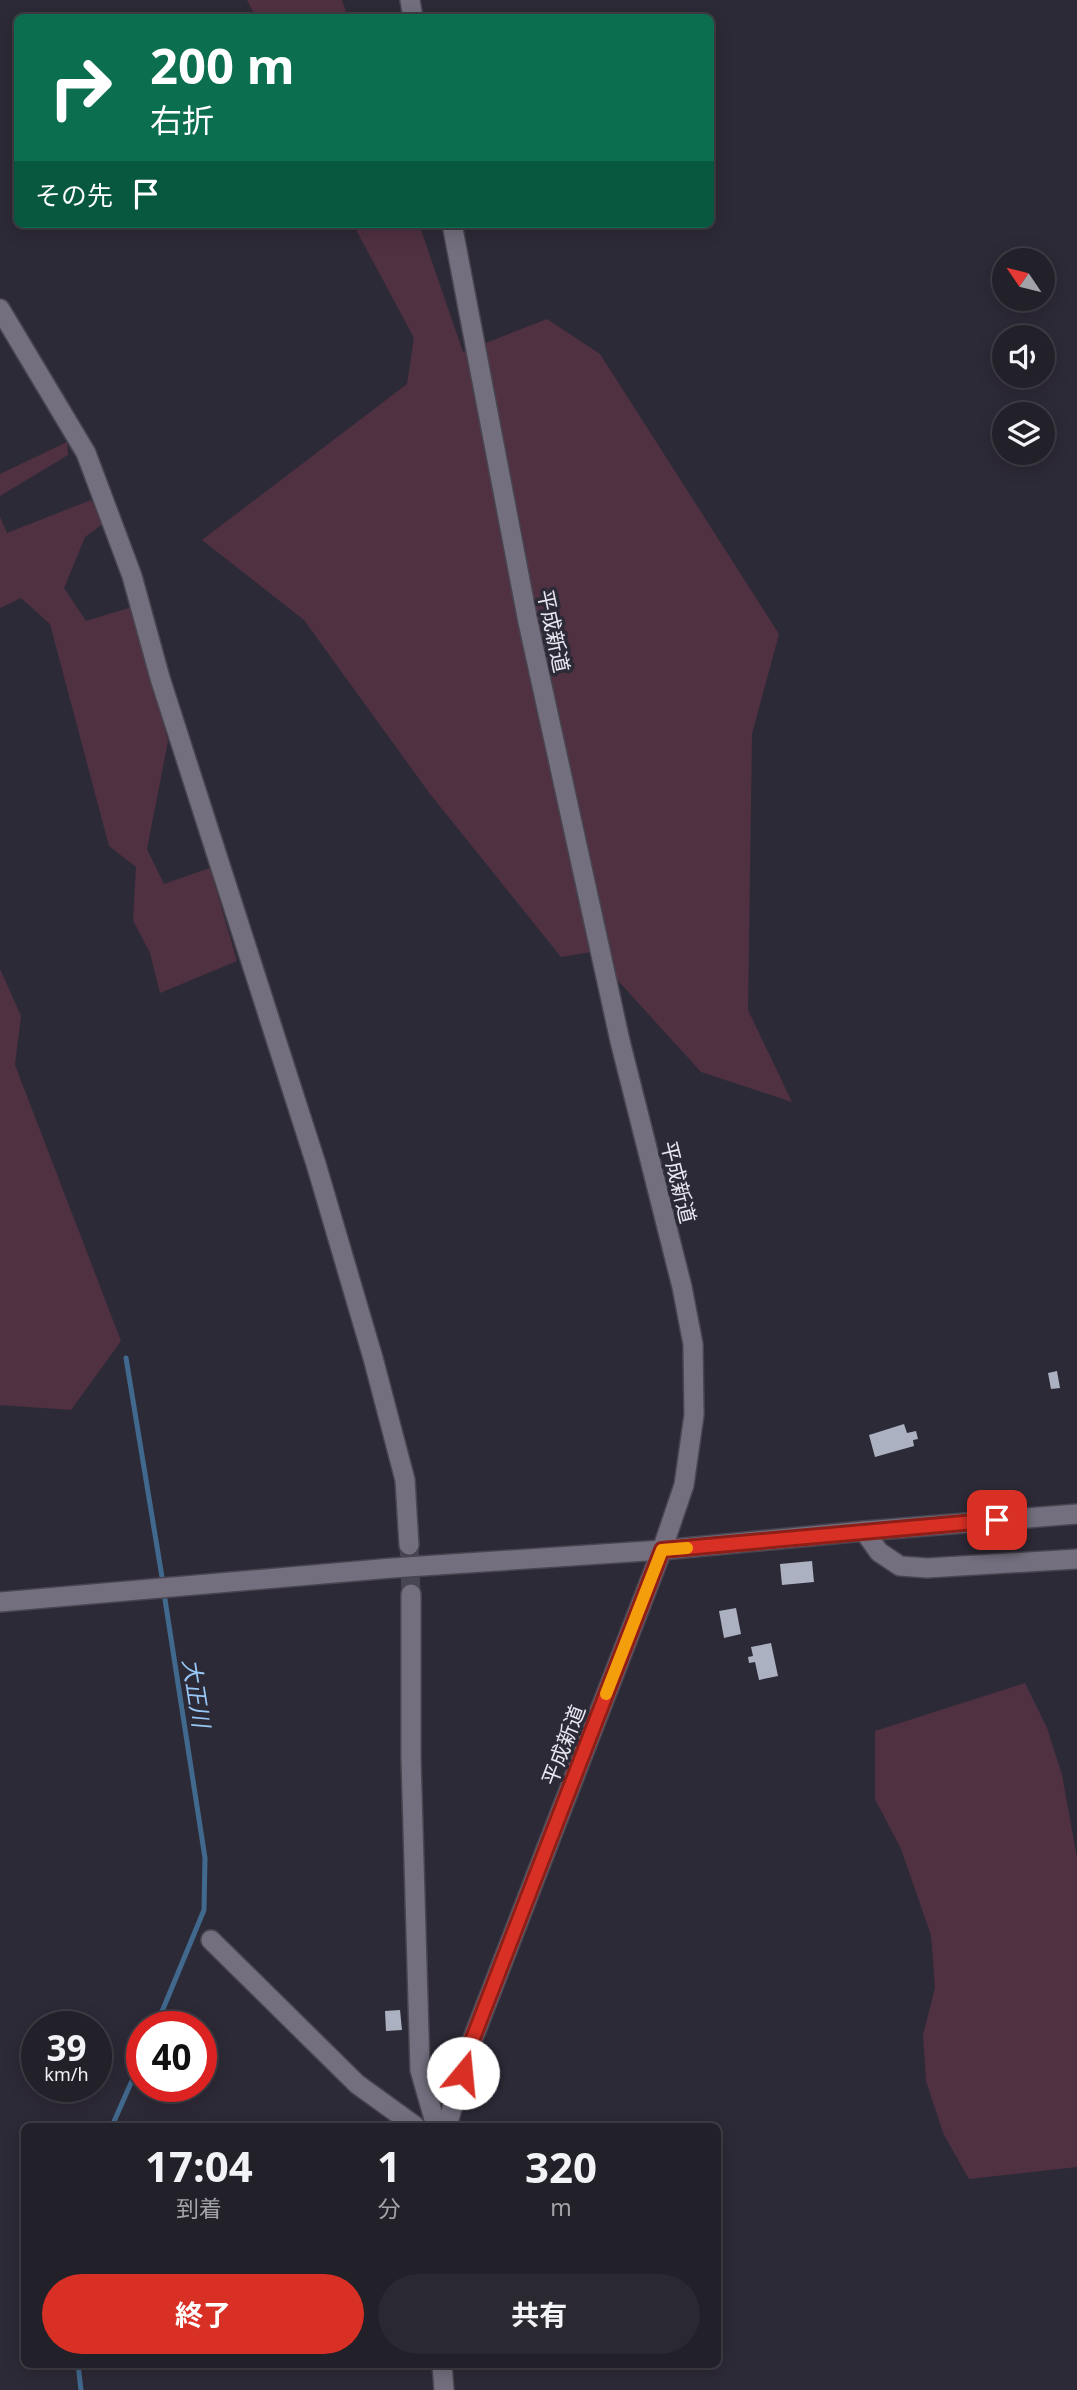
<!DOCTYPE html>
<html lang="ja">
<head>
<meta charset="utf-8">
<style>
	:root { --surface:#222029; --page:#2a2831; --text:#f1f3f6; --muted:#a2a3a8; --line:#3f3e46; --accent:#d93025 }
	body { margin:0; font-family:"Noto Sans","Noto Sans JP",sans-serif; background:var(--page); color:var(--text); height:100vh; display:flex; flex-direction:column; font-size:26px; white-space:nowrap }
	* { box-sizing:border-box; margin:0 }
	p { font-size:23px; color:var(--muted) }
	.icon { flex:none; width:38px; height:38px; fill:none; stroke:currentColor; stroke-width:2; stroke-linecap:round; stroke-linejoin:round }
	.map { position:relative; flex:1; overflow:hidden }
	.side { position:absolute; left:21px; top:2123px; width:700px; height:245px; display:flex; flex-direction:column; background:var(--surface); border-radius:10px; box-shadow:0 4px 18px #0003,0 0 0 2px var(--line) }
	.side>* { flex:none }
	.top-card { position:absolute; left:14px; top:14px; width:700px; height:214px; border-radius:10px; box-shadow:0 4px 18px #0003,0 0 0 2px var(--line); background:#0b6e4f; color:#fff; overflow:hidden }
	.needle { width:46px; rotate:305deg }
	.controls { position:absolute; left:992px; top:248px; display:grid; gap:14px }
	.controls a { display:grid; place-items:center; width:63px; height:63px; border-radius:50%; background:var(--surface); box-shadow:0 4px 18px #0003,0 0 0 2px var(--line); font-size:35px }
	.speed { position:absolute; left:21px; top:2011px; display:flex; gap:14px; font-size:35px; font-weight:700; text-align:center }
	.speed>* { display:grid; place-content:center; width:91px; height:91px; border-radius:50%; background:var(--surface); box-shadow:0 4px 18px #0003,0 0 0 2px var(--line); line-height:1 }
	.speed small { font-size:18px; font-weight:400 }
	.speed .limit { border:10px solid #d22; background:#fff; color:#111 }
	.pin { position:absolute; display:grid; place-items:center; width:60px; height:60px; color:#fff; margin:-30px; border-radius:14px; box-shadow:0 4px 10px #0006 }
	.me { position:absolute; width:77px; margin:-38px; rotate:17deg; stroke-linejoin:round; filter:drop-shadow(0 0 5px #0008) }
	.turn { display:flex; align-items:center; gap:24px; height:147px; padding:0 21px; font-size:32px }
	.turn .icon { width:91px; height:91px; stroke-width:2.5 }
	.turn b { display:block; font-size:49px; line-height:60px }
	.then { display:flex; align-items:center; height:66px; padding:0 21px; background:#0003; gap:14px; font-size:26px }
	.eta { display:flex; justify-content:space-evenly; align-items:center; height:119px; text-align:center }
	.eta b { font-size:42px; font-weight:700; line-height:49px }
	.primary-button { display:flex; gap:14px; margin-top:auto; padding:14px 21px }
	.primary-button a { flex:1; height:80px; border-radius:42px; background:var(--accent); color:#fff; font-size:28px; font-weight:700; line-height:80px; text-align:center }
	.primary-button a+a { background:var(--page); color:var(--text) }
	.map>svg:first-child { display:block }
	.green { fill:#503142 }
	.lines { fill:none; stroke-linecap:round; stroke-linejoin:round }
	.stream { stroke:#41698d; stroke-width:5 }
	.building { fill:#abb1c1 }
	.minor-tunnel { stroke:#494653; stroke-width:19; stroke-dasharray:19 10; stroke-linecap:butt }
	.minor-casing { stroke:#494550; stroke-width:22 }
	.tertiary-casing { stroke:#494550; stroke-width:22 }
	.minor { stroke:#736f7e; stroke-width:19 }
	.tertiary { stroke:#736f7e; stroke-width:19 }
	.route-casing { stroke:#8d1f18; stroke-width:18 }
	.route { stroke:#d93025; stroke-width:12 }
	.slow { stroke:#f59e0b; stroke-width:12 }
	.labels { text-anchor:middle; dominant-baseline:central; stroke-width:7; stroke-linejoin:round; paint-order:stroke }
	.street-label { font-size:21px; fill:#e9e7f0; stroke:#2d2a37 }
	.water-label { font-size:23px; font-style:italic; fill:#98c8f6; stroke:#2d2a37 }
</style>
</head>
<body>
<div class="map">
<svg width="1077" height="2390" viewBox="0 0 1077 2390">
	<rect width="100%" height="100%" fill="#2d2a37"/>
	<g class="green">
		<polygon points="247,0 342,0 348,17 256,17"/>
		<polygon points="353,224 419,224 463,352 547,319 600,354 779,634 752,734 748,1010 792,1102 701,1072 592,952 561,957 430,794 304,620 202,540 407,384 414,338"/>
		<polygon points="67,442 68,455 0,496 0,474"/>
		<polygon points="91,500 104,523 85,537 64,588 86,621 132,607 168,741 147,849 164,884 210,868 237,961 160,993 150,953 133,920 136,867 109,846 50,624 21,598 0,608 0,517 7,533"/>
		<polygon points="0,969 21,1016 15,1065 121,1341 71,1410 0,1405"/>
		<polygon points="1025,1683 1047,1728 1062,1775 1077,1858 1077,2167 969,2179 944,2135 926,2081 923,2035 935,1988 931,1935 901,1849 875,1799 875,1731"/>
	</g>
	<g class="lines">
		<g class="stream">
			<polyline points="126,1358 163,1583"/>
			<polyline points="156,2026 204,1910 205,1858 164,1593"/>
			<polyline points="112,2126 142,2058"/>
			<polyline points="78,2364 81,2390"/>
		</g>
	</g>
	<g class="building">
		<polygon points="1057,1371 1060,1388 1051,1389 1048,1373"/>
		<polygon points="904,1424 907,1433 916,1431 918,1439 913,1440 914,1446 875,1457 869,1435"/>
		<polygon points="812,1561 814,1582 782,1585 780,1564"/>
		<polygon points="736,1608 741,1634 724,1638 719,1611"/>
		<polygon points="771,1643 778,1676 759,1680 755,1662 749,1663 748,1657 753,1656 751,1647"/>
		<polygon points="400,2010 402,2030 386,2031 385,2011"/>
	</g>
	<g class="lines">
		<polyline class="minor-tunnel" points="409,1545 411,1594"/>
		<g class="minor-casing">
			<g id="minor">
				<polyline points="0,309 86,453 132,576 160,678 316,1164 373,1358 405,1480 409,1545"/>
				<polyline points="864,1531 879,1552 900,1566 927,1568 1077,1559"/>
				<polyline points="411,1594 411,1758 420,2070 436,2126"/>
				<polyline points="0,1602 392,1568 662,1550 864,1531 1077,1514"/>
				<polyline points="211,1940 357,2084 415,2126"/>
			</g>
		</g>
		<g class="tertiary-casing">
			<g id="tertiary">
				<polyline points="410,0 413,18"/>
				<polyline points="447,2126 470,2046 662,1550 684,1485 694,1415 693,1344 682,1287 620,1041 528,622 452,224"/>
				<polyline points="442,2364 444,2390"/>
			</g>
		</g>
		<use href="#minor" class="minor"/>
		<use href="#tertiary" class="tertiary"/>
	</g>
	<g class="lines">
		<g class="route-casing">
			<polyline id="route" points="463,2073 470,2046 662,1550 997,1520"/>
		</g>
		<use href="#route" class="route"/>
		<polyline class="slow" points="606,1694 662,1550 687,1548"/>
	</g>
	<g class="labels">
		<g class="street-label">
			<text transform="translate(554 631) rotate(78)">平成新道</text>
			<text transform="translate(679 1182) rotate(76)">平成新道</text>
			<text transform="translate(563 1745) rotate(-69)">平成新道</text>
		</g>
		<g class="water-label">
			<text transform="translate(197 1693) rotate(81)">大正川</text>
		</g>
	</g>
</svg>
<div class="controls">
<a><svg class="needle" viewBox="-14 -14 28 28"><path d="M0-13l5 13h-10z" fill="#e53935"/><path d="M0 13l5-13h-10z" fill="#a2a3a8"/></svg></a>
<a><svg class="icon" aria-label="sound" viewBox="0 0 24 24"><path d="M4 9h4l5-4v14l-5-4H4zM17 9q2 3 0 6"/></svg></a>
<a><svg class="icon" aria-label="layers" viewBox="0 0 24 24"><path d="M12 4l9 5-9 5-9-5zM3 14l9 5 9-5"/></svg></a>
</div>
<div class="speed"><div>39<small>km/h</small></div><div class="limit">40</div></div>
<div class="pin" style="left:997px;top:1520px;background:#d93025"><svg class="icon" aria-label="arrive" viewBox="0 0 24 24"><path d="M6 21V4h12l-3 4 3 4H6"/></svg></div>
<svg class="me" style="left:463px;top:2073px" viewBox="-20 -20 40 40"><circle r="19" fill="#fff"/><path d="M0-13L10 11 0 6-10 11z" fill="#d93025"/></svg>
<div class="top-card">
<div class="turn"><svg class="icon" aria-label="right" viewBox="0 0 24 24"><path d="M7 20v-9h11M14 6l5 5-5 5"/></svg><div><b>200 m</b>右折</div></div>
<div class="then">その先<svg class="icon" aria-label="arrive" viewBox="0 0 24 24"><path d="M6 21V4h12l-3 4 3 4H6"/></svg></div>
</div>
<section class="side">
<div class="eta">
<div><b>17:04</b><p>到着</p></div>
<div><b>1</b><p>分</p></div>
<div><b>320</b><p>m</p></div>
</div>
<div class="primary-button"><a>終了</a><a>共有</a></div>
</section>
</div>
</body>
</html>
